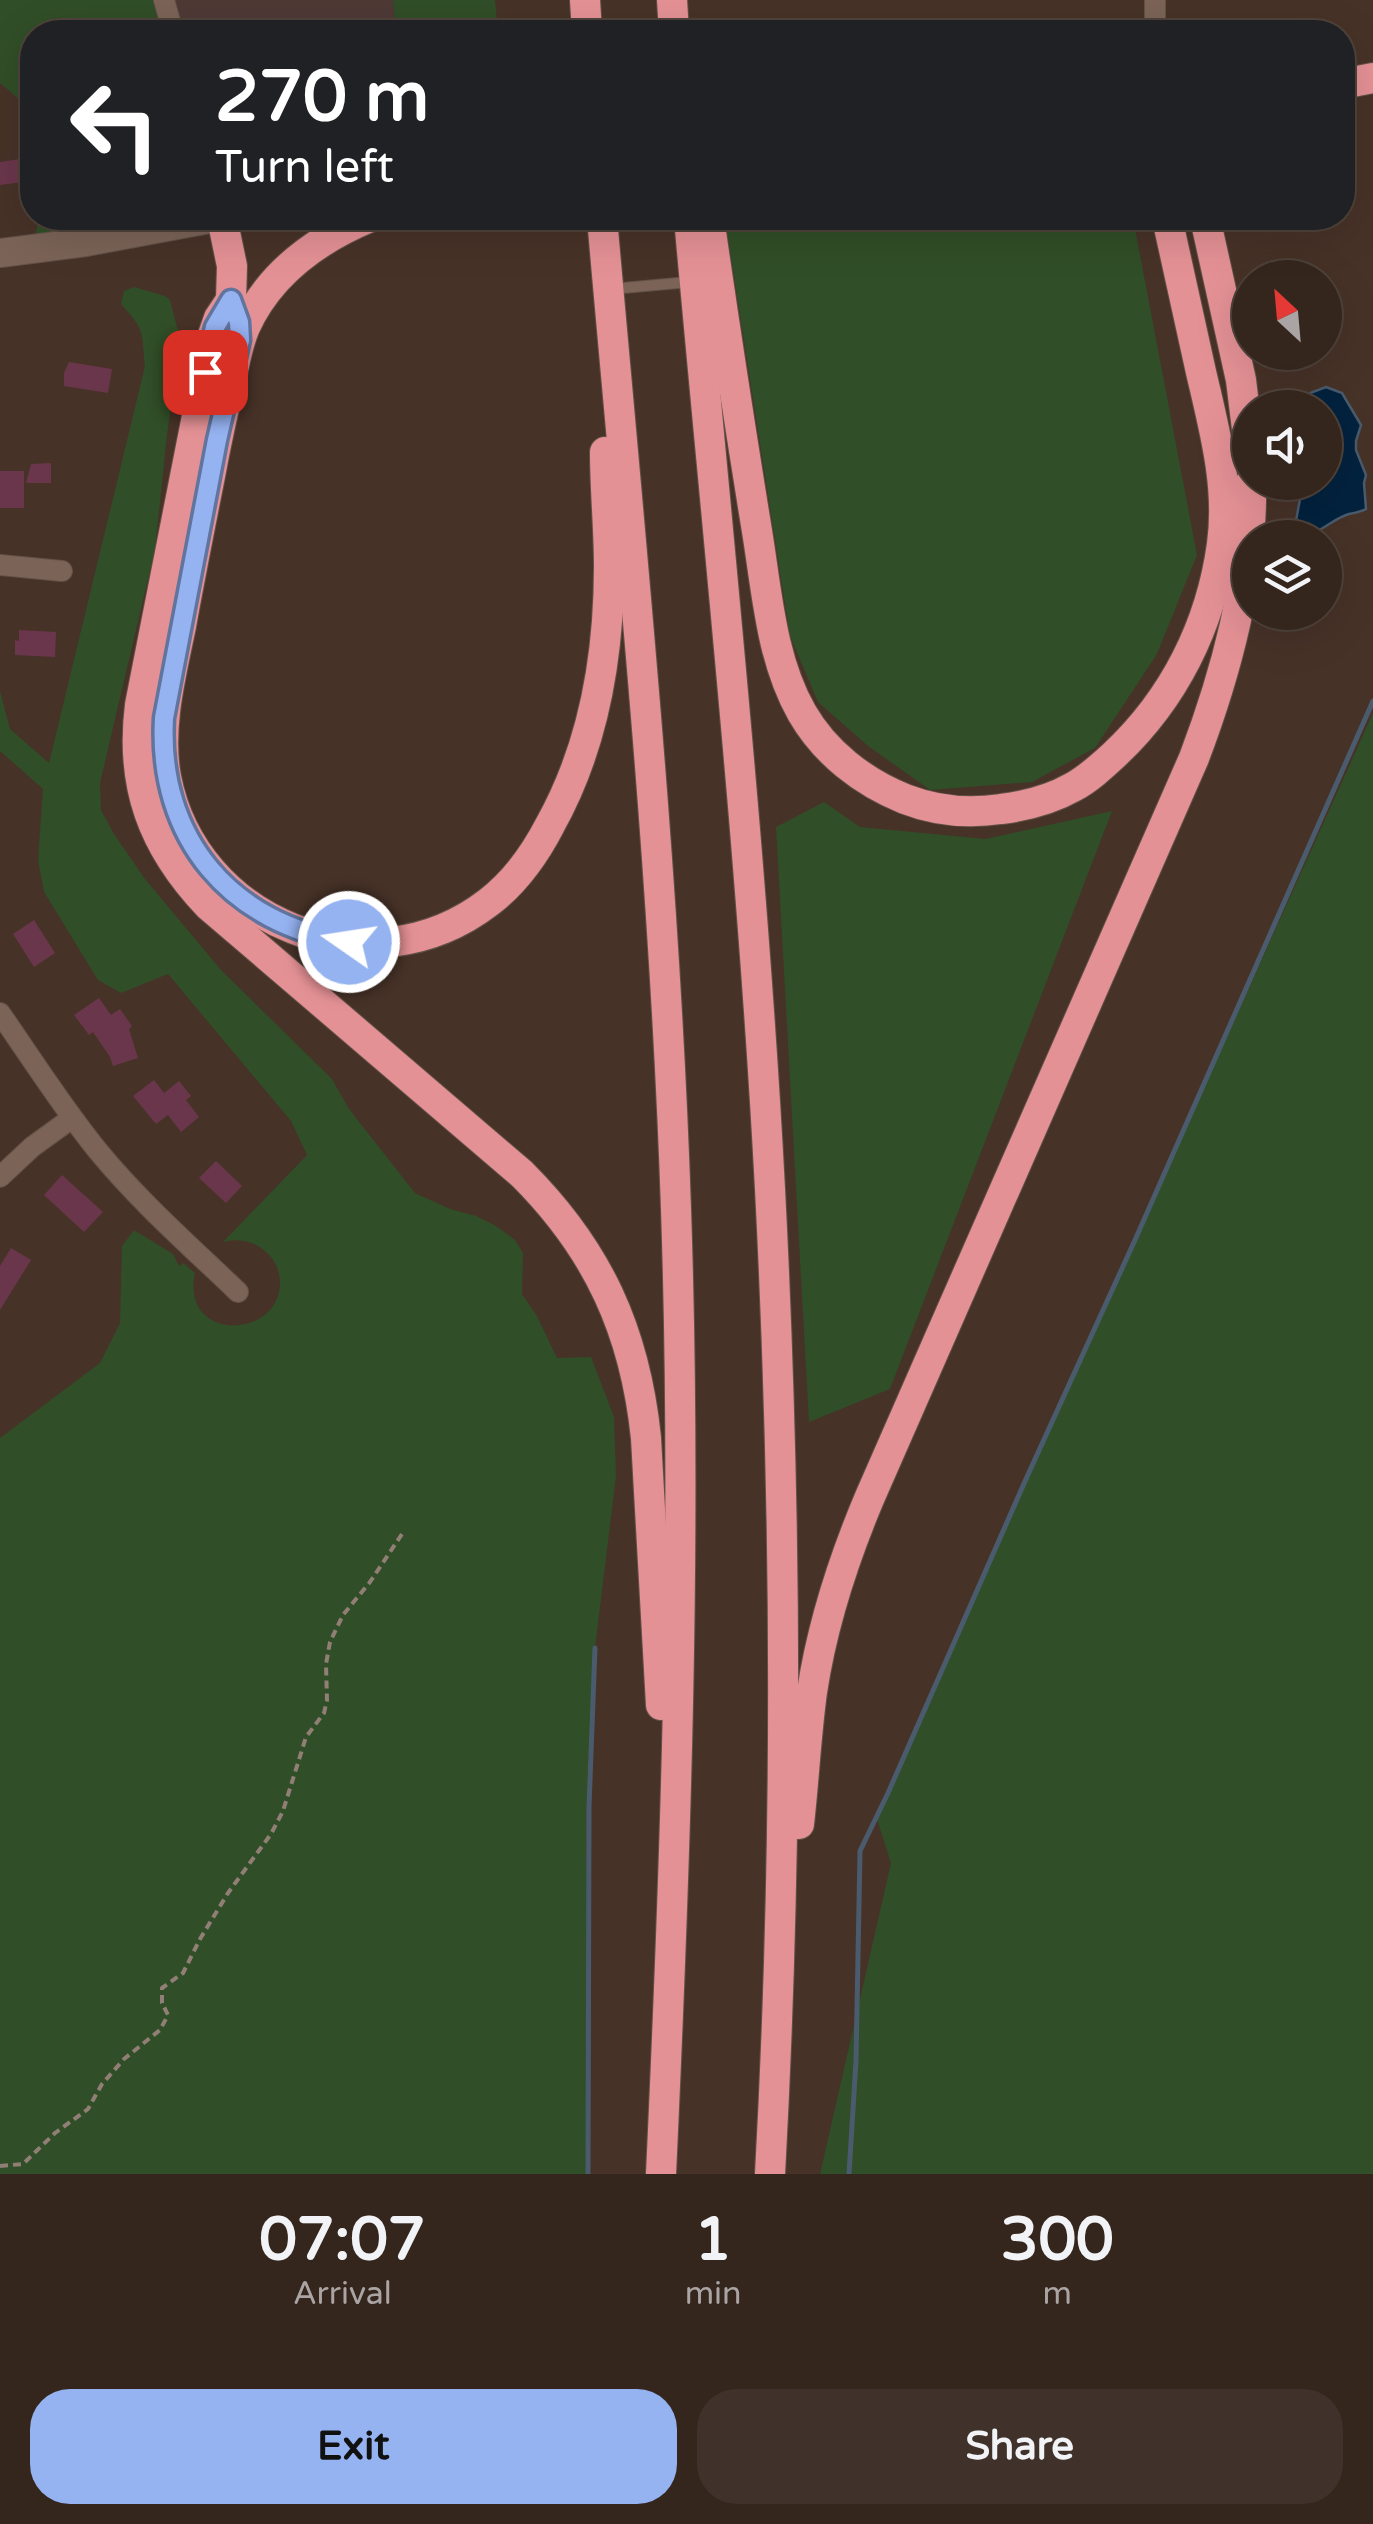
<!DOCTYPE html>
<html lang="en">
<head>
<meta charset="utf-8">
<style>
	:root { --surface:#35261d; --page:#40322a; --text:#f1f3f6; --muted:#aaa5a4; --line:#4f433b; --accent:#95b2f1 }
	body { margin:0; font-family:"Varela Round",sans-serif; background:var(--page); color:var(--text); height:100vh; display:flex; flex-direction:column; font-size:38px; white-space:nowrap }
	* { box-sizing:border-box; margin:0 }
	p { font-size:32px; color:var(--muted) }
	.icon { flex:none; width:55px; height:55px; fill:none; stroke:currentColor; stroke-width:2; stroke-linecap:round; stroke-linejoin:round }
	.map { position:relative; height:2174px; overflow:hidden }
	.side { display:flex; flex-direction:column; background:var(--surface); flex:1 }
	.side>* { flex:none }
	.top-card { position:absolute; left:20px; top:20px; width:1335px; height:210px; border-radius:40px; box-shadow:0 10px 40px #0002,0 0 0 2px var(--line); background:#202124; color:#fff; overflow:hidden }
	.needle { width:65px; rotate:334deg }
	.controls { position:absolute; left:1232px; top:260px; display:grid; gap:20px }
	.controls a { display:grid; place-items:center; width:110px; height:110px; border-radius:50%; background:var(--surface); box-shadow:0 10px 40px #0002,0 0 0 2px var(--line); font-size:50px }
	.pin { position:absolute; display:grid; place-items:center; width:85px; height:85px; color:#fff; margin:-42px; border-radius:20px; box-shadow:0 5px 15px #0006 }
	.me { position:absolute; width:110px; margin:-55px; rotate:283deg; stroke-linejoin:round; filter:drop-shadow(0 0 8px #0008) }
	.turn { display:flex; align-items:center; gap:35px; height:210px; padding:0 30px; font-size:45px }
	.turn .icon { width:130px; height:130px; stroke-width:2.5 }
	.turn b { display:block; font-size:70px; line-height:85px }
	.eta { display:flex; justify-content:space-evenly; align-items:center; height:170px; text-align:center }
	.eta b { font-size:60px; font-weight:700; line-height:70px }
	.action { display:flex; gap:20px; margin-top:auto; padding:20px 30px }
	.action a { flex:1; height:115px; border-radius:40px; background:var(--accent); color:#111; font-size:40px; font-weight:700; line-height:115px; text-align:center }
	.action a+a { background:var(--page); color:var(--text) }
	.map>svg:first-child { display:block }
	.commercial { fill:#4e3935 }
	.green { fill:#304e27 }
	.water { fill:#03223e; stroke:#4a5b6d; stroke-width:2.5 }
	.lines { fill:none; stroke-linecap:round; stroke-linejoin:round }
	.stream { stroke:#4a5b6d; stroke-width:5 }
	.building { fill:#6a364b }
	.service-casing { stroke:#635148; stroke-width:12 }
	.minor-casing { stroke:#635148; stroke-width:22 }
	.secondary-casing { stroke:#635148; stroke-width:30 }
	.motorway-casing { stroke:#635148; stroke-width:32 }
	.path { stroke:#917f76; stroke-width:4; stroke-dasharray:8 5; stroke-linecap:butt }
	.service { stroke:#7b6357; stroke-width:10 }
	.minor { stroke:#7b6357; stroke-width:20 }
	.secondary { stroke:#7b6357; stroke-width:28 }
	.motorway { stroke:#e49195; stroke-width:30 }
	.route-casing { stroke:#61749d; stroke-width:25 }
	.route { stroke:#95b2f1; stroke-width:18 }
</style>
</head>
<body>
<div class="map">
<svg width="1373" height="2174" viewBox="0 0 1373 2174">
	<rect width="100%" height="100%" fill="#473227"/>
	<polygon class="commercial" points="161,0 393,0 396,32 170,32"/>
	<g class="green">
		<polygon points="0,0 161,0 170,32 32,32 32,110 0,83"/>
		<polygon points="393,0 495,0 498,32 396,32"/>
		<polygon points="39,218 215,218 32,250"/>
		<polygon points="725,218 1133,218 1197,555 1157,654 1095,748 1032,782 930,790 868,746 818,702 790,636"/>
		<path d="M134 287 165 296 170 300 178 331V356L167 435 155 549 100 783 101 810 114 834 145 879 221 970 332 1079 349 1109 415 1193 450 1209 476 1216 496 1226 515 1240 523 1253 522 1294 537 1316 557 1358 591 1357 614 1417 616 1476 595 1648 589 1807 588 2174H0V1438L100 1363 120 1323 122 1246 134 1230 173 1254 179 1266 183 1263 195 1273C180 1344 282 1339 280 1281 279 1270 275 1260 267 1253 255 1241 239 1238 223 1242L307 1155 291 1121 168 974 121 993 98 980 44 892 38 860 43 789 0 751V691L10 729 49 763 145 366C141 330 146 332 121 304L124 291Z"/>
		<polygon points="1373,713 1373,2174 820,2174 891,1863 876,1816"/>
		<polygon points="824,802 860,827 985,839 1112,811 890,1389 809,1422 776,827"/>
	</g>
	<path class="water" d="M1326 387 1342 393 1361 425 1356 441V450L1366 475 1364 483 1366 509C1361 512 1355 513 1349 514 1331 519 1319 536 1300 535L1295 526 1303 483 1325 482V408L1300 406 1310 393Z"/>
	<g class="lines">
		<g class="stream">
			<polyline points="588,2174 589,1807 595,1648"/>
			<polyline points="849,2174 856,2061 860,1851 888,1793 1026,1479 1135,1240 1373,701"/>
		</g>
	</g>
	<g class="building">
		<polygon points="20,159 23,182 0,185 0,162"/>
		<polygon points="69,362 112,369 108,393 64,386 64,373"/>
		<polygon points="51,463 51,483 26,483 31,464"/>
		<rect x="0" y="471" width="24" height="37"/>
		<polygon points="19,630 56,632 55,657 15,655 15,640 19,641"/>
		<polygon points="34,920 55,953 34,967 13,934"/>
		<polygon points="99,998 111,1015 120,1009 132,1026 129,1029 138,1058 113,1066 110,1057 93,1032 89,1035 74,1015"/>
		<polygon points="154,1080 164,1093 179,1081 191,1096 186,1100 199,1117 181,1132 168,1115 156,1124 133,1096"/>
		<polygon points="216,1161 242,1186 226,1203 199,1178"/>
		<polygon points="62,1175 103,1212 84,1232 44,1195"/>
		<polygon points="11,1248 31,1260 0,1310 0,1266"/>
	</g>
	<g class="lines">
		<g class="service-casing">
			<polyline id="service" points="612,289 689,282"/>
		</g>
		<g class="minor-casing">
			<g id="minor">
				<polyline points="164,0 173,32"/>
				<polyline points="1155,32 1155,0"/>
				<polyline points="0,565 62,571"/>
				<path d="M0 1013C32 1059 62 1107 98 1151 140 1202 190 1246 238 1292"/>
				<polyline points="0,1177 32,1147 72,1118"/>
			</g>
		</g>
		<g class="secondary-casing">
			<polyline id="secondary" points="0,253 86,242 215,218"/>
		</g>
		<g class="motorway-casing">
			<g id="motorway">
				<polyline points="585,0 587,32"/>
				<polyline points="672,0 674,32"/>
				<polyline points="1342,84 1373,78"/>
				<polyline points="222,218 232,266 231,300 238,317"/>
				<path d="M368 218C316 240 269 274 245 327 238 343 235 362 231 379 223 411 216 443 210 476 200 526 190 576 181 626 171 675 157 727 166 777 194 923 370 994 489 902 515 882 535 854 550 825 594 746 609 656 609 567 609 528 605 490 605 452"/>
				<path d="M602 218C631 548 665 877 676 1209 687 1531 676 1852 661 2174"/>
				<path d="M689 218C718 541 753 865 770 1189 787 1517 788 1847 770 2174"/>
				<path d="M709 218C724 322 740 427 757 531 767 592 771 659 802 713 825 753 863 782 905 799 936 811 968 814 1001 809 1026 806 1050 800 1073 787 1088 779 1101 767 1114 755 1174 699 1211 625 1222 544 1230 486 1214 428 1201 372 1190 321 1178 269 1167 218"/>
				<polyline points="1205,218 1241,380 1250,454"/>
				<path d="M231 300 219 318 213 335 140 705C130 785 152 846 208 905L522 1174C598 1250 635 1331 646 1438L661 1705"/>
				<path d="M799 1824C804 1780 806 1736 812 1692 822 1625 843 1561 869 1499L1194 758C1227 671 1253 576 1251 482"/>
			</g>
		</g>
		<polyline class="path" points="0,2166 23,2164 55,2133 88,2109 102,2084 124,2059 160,2030 168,2015 162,2003 162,1988 183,1973 200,1939 228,1893 271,1834 283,1811 306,1737 324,1713 327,1700 326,1664 330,1642 343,1615 370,1582 404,1531"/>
		<use href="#service" class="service"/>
		<use href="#minor" class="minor"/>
		<use href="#secondary" class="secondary"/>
		<use href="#motorway" class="motorway"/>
	</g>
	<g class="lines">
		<g class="route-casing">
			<path id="route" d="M205 372 215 327 231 300 239 322 240 340 217 440 164 718C157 838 231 925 349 942"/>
		</g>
		<use href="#route" class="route"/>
	</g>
</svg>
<div class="controls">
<a><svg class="needle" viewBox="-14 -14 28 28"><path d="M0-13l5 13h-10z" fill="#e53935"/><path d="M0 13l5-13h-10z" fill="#aaa5a4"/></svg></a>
<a><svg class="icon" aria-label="sound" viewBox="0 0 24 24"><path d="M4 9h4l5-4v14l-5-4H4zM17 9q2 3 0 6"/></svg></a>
<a><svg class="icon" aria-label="layers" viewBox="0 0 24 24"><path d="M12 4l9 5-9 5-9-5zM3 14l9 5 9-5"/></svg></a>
</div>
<div class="pin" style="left:205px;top:372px;background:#d93025"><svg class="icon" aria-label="arrive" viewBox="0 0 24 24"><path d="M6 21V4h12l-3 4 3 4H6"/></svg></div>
<svg class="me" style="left:349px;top:942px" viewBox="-20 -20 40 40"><circle r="17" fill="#95b2f1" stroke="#fff" stroke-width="3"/><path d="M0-11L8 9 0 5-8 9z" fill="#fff"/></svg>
<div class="top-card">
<div class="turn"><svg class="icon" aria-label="left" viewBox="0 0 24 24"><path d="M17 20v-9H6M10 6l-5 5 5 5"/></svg><div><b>270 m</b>Turn left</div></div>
</div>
</div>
<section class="side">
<div class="eta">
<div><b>07:07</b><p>Arrival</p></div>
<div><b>1</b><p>min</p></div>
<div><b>300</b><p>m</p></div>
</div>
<div class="action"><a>Exit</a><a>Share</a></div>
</section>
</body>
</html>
